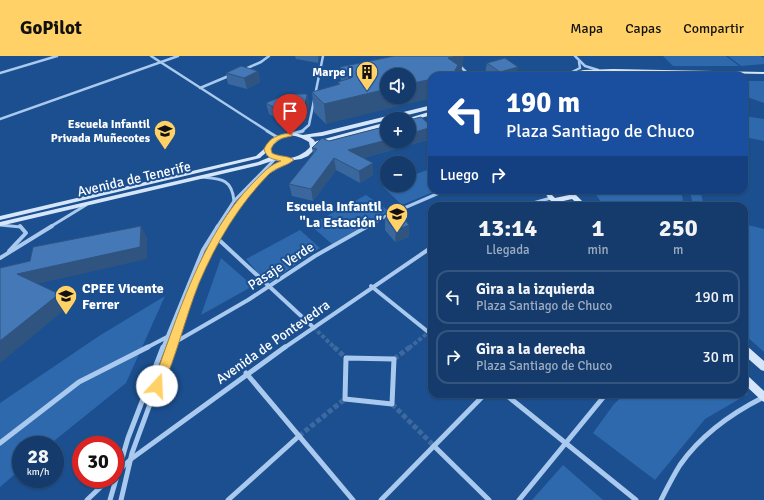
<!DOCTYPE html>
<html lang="es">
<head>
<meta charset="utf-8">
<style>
	:root { --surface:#143b6b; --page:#1d4271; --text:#f1f3f6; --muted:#9dadc1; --line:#33557e; --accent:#ffd166 }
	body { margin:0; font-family:Signika,sans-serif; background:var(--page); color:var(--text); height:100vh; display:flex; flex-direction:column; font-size:15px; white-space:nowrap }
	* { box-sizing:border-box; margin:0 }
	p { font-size:13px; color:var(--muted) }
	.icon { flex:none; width:22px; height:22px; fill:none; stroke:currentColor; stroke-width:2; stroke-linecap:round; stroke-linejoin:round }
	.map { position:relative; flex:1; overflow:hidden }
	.drawer { position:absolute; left:428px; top:146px; width:320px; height:196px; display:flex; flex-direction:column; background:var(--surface); border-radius:12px; box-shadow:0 1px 3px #0004,0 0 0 1px var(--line) }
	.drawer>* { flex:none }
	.banner { position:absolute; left:428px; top:16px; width:320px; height:122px; border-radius:12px; box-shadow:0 1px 3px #0004,0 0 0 1px var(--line); background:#1a4fa0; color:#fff; overflow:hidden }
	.fabs { position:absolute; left:380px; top:12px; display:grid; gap:8px }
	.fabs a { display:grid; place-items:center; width:36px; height:36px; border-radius:50%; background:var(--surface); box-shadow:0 1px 3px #0004,0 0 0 1px var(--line); font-size:20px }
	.speed { position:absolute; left:12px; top:380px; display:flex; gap:8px; font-size:20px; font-weight:700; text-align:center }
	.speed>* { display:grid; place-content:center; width:52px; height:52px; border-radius:50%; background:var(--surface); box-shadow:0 1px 3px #0004,0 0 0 1px var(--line); line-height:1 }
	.speed small { font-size:10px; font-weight:400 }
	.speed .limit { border:6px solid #d22; background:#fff; color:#111 }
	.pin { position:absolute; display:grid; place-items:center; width:34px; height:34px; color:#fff; margin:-41px -17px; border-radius:50% 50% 50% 0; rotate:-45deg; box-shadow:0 0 4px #0007 }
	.pin .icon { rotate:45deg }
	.me { position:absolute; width:44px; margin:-22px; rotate:20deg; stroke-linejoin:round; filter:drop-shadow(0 0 3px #0008) }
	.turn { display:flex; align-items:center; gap:14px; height:84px; padding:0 12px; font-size:18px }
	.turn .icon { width:52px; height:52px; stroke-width:2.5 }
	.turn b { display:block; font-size:28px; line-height:34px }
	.then { display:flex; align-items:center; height:38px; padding:0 12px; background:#0003; gap:8px; font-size:15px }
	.eta { display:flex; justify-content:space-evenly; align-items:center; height:68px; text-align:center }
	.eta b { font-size:24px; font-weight:800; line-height:28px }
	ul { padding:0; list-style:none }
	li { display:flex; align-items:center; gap:12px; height:54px; margin:0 8px 6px; padding:0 4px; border:2px solid var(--line); border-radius:12px }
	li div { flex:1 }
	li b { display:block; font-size:15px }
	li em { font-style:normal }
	header { display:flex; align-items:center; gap:24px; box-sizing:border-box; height:56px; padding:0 20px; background:var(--accent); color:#111 }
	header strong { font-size:19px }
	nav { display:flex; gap:22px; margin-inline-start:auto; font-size:14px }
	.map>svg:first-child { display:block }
	.green { fill:#2e69ad }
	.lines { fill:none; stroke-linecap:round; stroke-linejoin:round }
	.street-tunnel-far1 { stroke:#3d69a0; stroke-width:4; stroke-dasharray:4 2; stroke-linecap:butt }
	.street-tunnel { stroke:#3d69a0; stroke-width:5; stroke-dasharray:5 2.5; stroke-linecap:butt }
	.street-far3 { stroke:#a9c9ee; stroke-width:2.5 }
	.street-far2 { stroke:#a9c9ee; stroke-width:3 }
	.street-far1 { stroke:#a9c9ee; stroke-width:4 }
	.street { stroke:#a9c9ee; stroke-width:5 }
	.secondary { fill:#d6e6fa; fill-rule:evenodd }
	.wall { fill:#3a679d }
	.shaded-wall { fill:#305480 }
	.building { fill:#4478b7; stroke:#305480 }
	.route { fill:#ffd166; stroke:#a68842 }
	.labels { text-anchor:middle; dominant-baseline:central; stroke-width:4; stroke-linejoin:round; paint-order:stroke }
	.far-poi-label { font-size:12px; font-weight:bold; fill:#fff; stroke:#1b4f8f; text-anchor:end }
	.street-label { font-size:14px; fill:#fff; stroke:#1b4f8f }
	.poi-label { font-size:14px; font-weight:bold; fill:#fff; stroke:#1b4f8f; text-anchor:end }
</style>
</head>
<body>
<header>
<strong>GoPilot</strong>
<nav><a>Mapa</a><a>Capas</a><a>Compartir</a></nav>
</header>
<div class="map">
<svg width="764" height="444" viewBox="0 0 764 444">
	<rect width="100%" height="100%" fill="#1b4f8f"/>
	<g class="green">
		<polygon points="663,0 726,0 739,10 673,10"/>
		<polygon points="728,0 760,0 764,2 764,8 741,10"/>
		<polygon points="744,25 764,25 764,47 744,40"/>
		<polygon points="744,60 764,63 764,85 744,81"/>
		<polygon points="432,112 432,134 438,134 402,149 383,131 389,129 409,129 409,121"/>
		<polygon points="593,134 681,134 684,150 605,150 601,146"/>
		<polygon points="689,134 700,134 704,150 694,150"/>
		<polygon points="366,139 389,155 332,188 310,169"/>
		<polygon points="744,168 764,173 764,296 744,278 744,188 746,188 744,186"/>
		<polygon points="300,174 320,192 267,228 246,203"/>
		<polygon points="221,202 253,230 201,259"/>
		<polygon points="165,240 126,327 49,389 21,389 21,413 0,431 0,347 99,280"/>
		<polygon points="744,334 748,338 705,363 655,424 593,377 614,348 625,338 744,338"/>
		<polygon points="563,409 603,444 532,444"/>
	</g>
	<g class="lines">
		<g class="street-tunnel-far1">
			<polyline points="313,271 335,292"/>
			<polyline points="409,292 429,276"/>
		</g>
		<g class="street-tunnel">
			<polyline points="334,291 346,302"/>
			<polyline points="394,303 410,291"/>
			<polyline points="392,348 434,390"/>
			<polyline points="299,380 345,343"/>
		</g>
		<g class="street-far3">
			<polyline points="151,0 269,76"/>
			<polyline points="575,0 585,10 598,14"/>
			<polyline points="459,9 470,20"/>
			<polyline points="243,14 261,6 269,0"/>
			<polyline points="0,17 57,0"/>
			<polyline points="570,17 580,12 579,6"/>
			<polyline points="200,32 231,19"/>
			<polyline points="0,63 178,0"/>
			<polyline points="301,76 309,69 323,0"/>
		</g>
		<g class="street-far2">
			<polyline points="267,75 277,81"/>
			<polyline points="291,78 303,75"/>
			<path d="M202 121C222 123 232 123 234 145"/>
			<polyline points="522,150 551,142"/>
			<polyline points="0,169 21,171"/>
			<polyline points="50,171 86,149"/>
			<polyline points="217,171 234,145 276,102"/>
			<polyline points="224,171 245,140 266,118 290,104"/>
			<polyline points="366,171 388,159 446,134"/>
		</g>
		<g class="street-far1">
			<polyline points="218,183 313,271"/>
			<polyline points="9,195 26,177 20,170"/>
			<polyline points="0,202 52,170"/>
			<polyline points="371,230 432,279"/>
			<polyline points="172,288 248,244 315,200 368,170"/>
			<polyline points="146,292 167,281"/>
			<polyline points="163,292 203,194 218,170"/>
			<path d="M171 292C186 250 203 209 224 170"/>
			<polyline points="284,292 432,191"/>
		</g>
		<g class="street">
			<polygon points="346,302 394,303 392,348 345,343"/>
			<polyline points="246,317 353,444"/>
			<polyline points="505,338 636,444"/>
			<polyline points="0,387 79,326 148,291"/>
			<polyline points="434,390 489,444"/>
			<polyline points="115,418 131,403 285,291"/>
			<polyline points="87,444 109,423"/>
			<polyline points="110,444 128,382 163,291"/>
			<polyline points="121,444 132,397 171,291"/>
			<polyline points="228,444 299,380"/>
			<polyline points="381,444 485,338"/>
			<polyline points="519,444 606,338"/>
			<path d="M661 444C667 432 673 420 680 409 701 379 732 357 764 341"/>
		</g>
		<g class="secondary">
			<polygon points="613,13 764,16 764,18 613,15 584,16 566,20 557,20 584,14"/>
			<path d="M432 49V53L322 80 310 81 314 84 315 86 317 85 387 66V70L321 87 308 100 301 103 281 106 275 104 260 109 0 170V166L258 106 270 101 266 99 269 97C273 98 277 101 281 102 292 104 303 99 310 91L309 86C283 70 277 88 260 102L0 164V160L256 100 264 93 271 84 282 78 294 77 303 79 322 76Z"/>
			<polygon points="432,55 432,59 409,65 409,63 406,63"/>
			<polygon points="543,134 549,134 550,135 562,134 552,139 555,142 569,139 564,134 571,134 587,150 580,150 572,143 559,146 563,150 556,150 549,143"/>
			<polygon points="744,289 747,290 764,305 764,315 761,314 744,299"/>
			<polygon points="744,318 747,319 764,335 764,346 761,344 744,328"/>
		</g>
	</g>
	<g class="wall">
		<polygon points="295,0 320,0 318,7 296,3"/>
		<polygon points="487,7 516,20 489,20 485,17"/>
		<polygon points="340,11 461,17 326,68 314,56 312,36 339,29 338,26 341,25"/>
		<polygon points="258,15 260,26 247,33 228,28 226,17"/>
		<polygon points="307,38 309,49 306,65 299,68 290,69 284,67 269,58 266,47"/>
		<polygon points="432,71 431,83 363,102 373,107 373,119 360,127 336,114 313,145 292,140 289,128 313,98 312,92"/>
		<polygon points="385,162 409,169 409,181 395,186 385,174"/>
	</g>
	<g class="shaded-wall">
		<polygon points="318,0 320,0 318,7"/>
		<polygon points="457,0 464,0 461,17 457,18 457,20 444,20 448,2"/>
		<polygon points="518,11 516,20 499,20 500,16"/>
		<polygon points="258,15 260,26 247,33 244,22"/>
		<polygon points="432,23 432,42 326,68 324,48 387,33 387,41 409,41 409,28"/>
		<polygon points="307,38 309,49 306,65 299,68 290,69 288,58"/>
		<polygon points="432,71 431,83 348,106 348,94 387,84 387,85 409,85 409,78"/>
		<polygon points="334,102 336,114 313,145 311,133"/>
		<polygon points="373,107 373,119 360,127 359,115"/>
		<polygon points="409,169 409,181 395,186 396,174"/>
		<polygon points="141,170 147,182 147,203 28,230 17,218"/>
		<polygon points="59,238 69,250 0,307 0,285"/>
	</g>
	<g class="building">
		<polygon points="394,0 457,0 448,2 458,9 453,18 444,20 432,20 432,23 409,28 409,19 387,19 387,33 324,48 312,36 340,28 338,26 351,22 340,11"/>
		<polygon points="505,2 518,11 500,16 487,7"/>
		<polygon points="241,10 258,15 244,22 226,17"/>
		<polygon points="287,38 307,38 304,53 298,56 288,58 282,56 266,47"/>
		<polygon points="421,61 432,71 409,78 409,64"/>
		<polygon points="387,70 387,84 348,94 373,107 359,115 334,102 311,133 289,128 317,93 312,92 322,82 329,85"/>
		<polygon points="399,157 409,169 396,174 385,162"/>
		<polygon points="141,170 140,191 17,218 59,238 0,285 0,212 30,205 33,191"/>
	</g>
	<path class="route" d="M290 77H292V80C282 82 275 83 271 93L272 97C279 101 288 99 294 104 287 110 277 111 270 117 239 148 216 187 199 227 185 262 177 299 161 334L157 335 153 334 152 330C177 262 201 180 253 127 262 118 269 109 281 105 273 103 267 103 264 93 270 81 277 79 290 77Z"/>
	<defs>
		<g id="building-pin" transform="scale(1.15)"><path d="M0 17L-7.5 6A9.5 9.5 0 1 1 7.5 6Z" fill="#ffd166" stroke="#1b4f8f"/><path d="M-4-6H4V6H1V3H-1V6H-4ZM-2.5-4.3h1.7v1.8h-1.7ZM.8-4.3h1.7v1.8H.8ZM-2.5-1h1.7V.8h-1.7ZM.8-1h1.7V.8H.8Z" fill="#111"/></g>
		<g id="school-pin" transform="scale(1.15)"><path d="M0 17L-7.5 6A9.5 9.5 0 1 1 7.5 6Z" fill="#ffd166" stroke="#1b4f8f"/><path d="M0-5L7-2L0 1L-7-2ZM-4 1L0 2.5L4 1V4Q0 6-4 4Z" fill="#111"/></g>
	</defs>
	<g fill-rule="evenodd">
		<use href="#building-pin" x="367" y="16"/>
		<use href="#school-pin" x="165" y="75"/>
		<use href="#school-pin" x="397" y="158"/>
		<use href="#school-pin" x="66" y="240"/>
	</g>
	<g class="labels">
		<g class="far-poi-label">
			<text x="352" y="16">Marpe I</text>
			<text x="150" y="68">Escuela Infantil<tspan x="150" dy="14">Privada Muñecotes</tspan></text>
		</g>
		<g class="street-label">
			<text transform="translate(134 123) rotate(-13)">Avenida de Tenerife</text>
			<text transform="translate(281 210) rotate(-33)">Pasaje Verde</text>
			<text transform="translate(273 286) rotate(-35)">Avenida de Pontevedra</text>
		</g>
		<g class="poi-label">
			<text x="382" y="150">Escuela Infantil<tspan x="382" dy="16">"La Estación"</tspan></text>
			<text x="82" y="232" text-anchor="start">CPEE Vicente<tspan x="82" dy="16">Ferrer</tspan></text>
		</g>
	</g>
</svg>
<div class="fabs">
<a><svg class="icon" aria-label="sound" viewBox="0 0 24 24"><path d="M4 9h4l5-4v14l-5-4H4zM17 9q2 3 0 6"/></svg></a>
<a>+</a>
<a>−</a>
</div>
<div class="speed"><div>28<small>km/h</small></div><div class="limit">30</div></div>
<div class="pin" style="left:290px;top:79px;background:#d93025"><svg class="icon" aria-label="arrive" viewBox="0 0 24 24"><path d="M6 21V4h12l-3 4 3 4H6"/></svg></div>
<svg class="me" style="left:157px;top:330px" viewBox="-20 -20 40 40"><circle r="19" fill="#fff"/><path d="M0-13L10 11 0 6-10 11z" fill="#ffd166"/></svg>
<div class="banner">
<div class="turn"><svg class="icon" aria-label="left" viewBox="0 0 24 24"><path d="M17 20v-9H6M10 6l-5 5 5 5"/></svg><div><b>190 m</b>Plaza Santiago de Chuco</div></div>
<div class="then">Luego<svg class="icon" aria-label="right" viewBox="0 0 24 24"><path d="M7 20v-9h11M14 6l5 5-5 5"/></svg></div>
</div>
<section class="drawer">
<div class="eta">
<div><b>13:14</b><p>Llegada</p></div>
<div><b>1</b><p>min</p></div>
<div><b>250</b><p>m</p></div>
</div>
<ul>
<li><svg class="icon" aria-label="left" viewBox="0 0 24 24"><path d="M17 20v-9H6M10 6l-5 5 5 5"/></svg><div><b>Gira a la izquierda</b><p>Plaza Santiago de Chuco</p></div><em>190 m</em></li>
<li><svg class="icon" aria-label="right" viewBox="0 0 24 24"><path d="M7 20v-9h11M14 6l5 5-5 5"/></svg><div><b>Gira a la derecha</b><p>Plaza Santiago de Chuco</p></div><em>30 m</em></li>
</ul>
</section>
</div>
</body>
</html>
